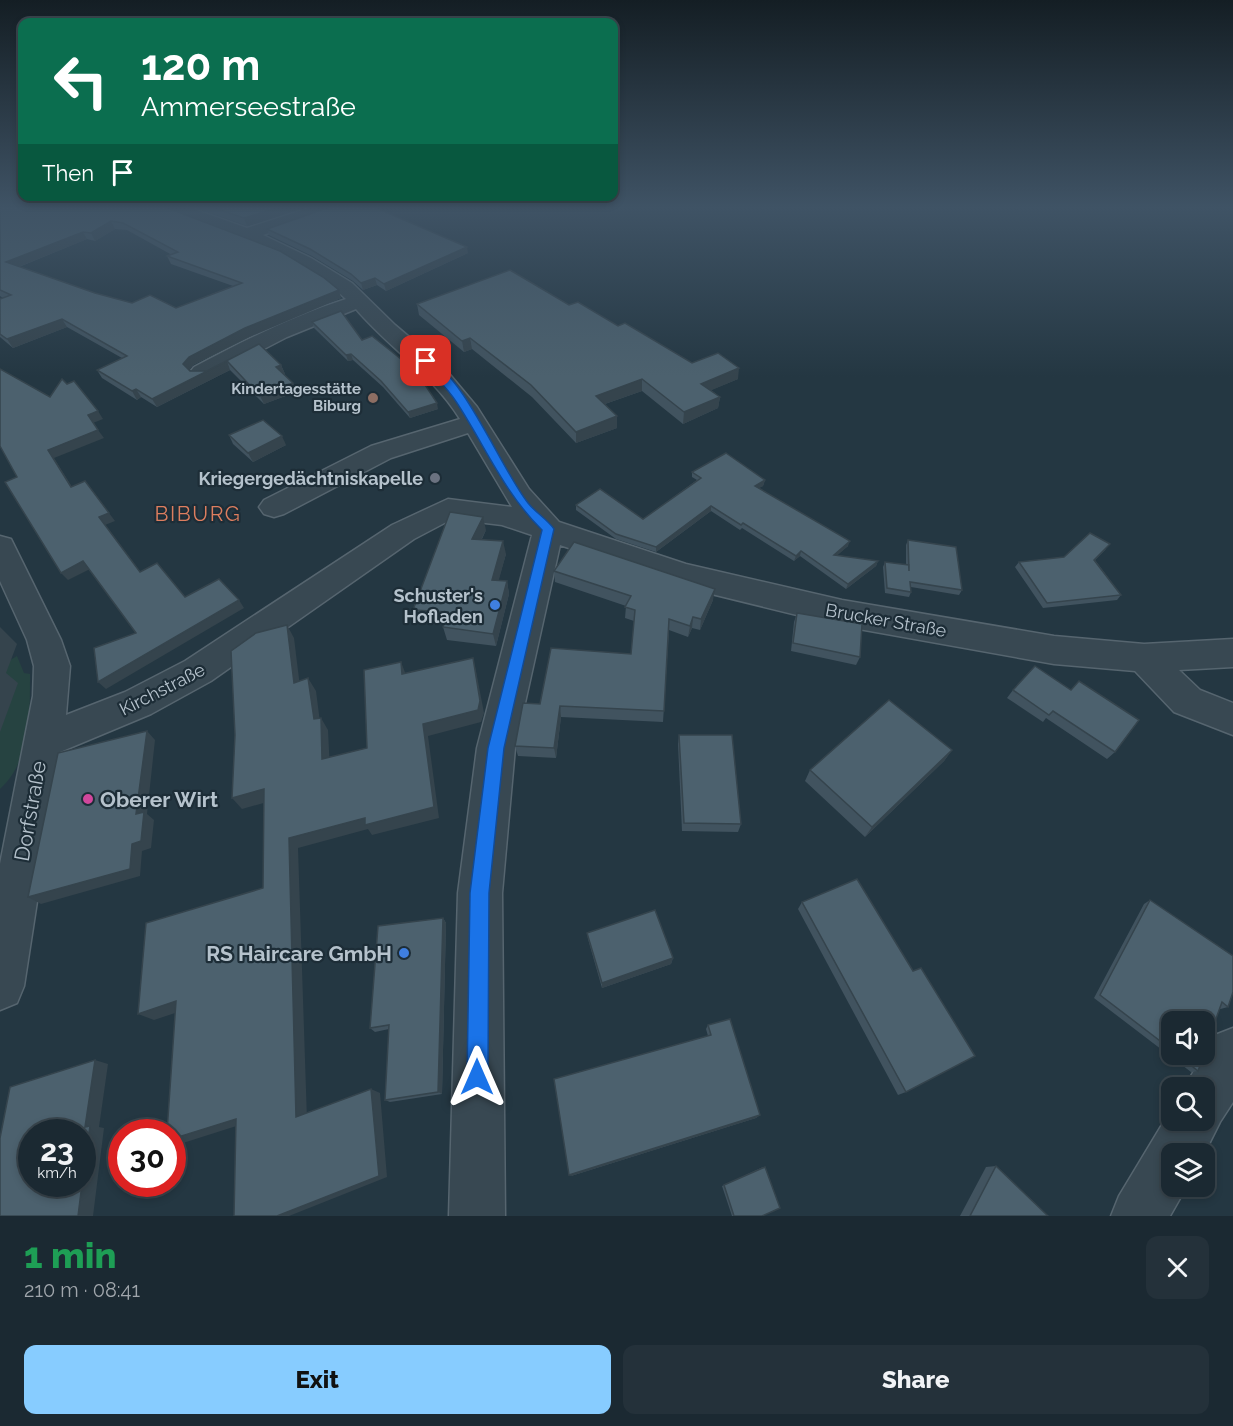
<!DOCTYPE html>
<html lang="en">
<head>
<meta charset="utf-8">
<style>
	:root { --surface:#1b2932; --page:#24313a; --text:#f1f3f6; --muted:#a0a6ac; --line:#39454d; --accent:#87ccff }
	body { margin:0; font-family:Raleway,sans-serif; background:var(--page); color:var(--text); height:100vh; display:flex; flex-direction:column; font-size:22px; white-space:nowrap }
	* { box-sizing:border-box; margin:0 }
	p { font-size:20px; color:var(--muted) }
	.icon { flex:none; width:33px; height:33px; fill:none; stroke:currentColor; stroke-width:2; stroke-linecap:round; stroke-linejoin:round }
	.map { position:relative; height:1216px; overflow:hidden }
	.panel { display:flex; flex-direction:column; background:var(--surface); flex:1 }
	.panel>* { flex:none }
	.top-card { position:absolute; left:18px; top:18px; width:600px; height:183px; border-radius:12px; box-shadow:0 3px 9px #0003,0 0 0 2px var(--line); background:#0b6e4f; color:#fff; overflow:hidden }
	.controls { position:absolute; left:1161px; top:1011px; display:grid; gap:12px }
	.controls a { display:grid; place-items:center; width:54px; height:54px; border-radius:12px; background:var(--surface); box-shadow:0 3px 9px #0003,0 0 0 2px var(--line); font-size:30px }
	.speed { position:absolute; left:18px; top:1119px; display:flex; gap:12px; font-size:30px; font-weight:700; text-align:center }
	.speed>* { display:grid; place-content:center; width:78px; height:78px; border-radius:50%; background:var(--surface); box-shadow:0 3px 9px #0003,0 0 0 2px var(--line); line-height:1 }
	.speed small { font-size:15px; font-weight:400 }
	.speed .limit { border:9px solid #d22; background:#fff; color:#111 }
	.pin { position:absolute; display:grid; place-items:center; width:51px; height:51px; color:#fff; margin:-26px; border-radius:12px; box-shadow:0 3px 9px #0006 }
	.me { position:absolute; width:66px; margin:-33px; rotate:0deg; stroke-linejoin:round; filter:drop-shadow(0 0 4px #0008) }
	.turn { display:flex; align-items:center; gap:21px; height:126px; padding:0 24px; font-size:27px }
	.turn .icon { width:78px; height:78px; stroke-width:2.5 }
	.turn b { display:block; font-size:42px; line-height:51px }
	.then { display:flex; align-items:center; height:57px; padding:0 24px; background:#0003; gap:12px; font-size:22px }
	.round { display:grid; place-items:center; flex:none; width:63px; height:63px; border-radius:12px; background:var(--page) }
	.headline { display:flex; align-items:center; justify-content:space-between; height:102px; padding:0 24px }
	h1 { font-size:36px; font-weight:800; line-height:45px; color:#1e9e55 }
	.primary-button { display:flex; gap:12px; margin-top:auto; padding:12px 24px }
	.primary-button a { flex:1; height:69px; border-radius:12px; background:var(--accent); color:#111; font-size:24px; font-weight:800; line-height:69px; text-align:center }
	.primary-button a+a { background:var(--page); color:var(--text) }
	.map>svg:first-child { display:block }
	.green { fill:#264341 }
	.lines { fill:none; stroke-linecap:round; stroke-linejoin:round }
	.minor-casing { stroke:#56656f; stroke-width:3 }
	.minor { fill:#384852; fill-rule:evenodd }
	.wall { fill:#41535f; fill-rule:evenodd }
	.shaded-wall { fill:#35444d }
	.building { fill:#4c616e; stroke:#35444d; stroke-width:1.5; fill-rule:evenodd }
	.route { fill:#1a73e8; stroke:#114b97; stroke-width:1.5 }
	.education-dot { fill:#8d6e63; stroke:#1d2d37; stroke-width:2 }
	.worship-dot { fill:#6b7280; stroke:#1d2d37; stroke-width:2 }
	.shop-dot { fill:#3f7fe0; stroke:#1d2d37; stroke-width:2 }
	.hotel-dot { fill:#d1479c; stroke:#1d2d37; stroke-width:2 }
	.labels { text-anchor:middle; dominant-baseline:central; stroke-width:4.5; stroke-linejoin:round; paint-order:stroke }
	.far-poi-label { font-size:15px; font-weight:bold; fill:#b5c2cc; stroke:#1d2d37; text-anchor:end }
	.poi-label { font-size:18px; font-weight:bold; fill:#b5c2cc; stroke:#1d2d37; text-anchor:end }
	.street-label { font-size:18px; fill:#b5c2cc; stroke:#1d2d37 }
	.quarter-label { font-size:21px; letter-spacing:1.5px; fill:#dd7e5f; stroke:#1d2d37 }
	.near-poi-label { font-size:21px; font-weight:bold; fill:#b5c2cc; stroke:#1d2d37; text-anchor:start }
	.near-street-label { font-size:21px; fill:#b5c2cc; stroke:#1d2d37 }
</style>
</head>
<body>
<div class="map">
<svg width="1233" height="1216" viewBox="0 0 1233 1216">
	<rect width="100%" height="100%" fill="#243742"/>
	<path class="green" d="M17 656 24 673 30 674C30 712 31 761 0 789V666Z"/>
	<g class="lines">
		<g class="minor-casing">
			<g id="minor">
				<path d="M163 207H188L247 228 312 207H337L334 211 263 235 311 258 352 283 395 325 441 364 477 407 529 489 559 522 686 564 842 600 1054 636 1144 644 1233 639V667L1179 670 1200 690 1233 703V735L1174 712 1135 671 1054 664 842 626 683 587 560 545 515 748 502 893 505 1216H449L458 893 477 748 532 535 502 525 452 519 414 539 211 681 151 714 60 752 24 986 17 1003 0 1010V864L33 696 34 666 27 640 0 581V536L11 539 61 640 70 666 66 715 125 692 185 661 392 525 448 499 512 507 468 433 391 458 284 514 274 517 264 514 259 507 264 500 371 446 460 419C433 375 389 348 356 309L287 337 210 377H194L190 372 194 367C243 341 293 316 346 299 298 254 226 233 166 211Z"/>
				<polygon points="1233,1028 1233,1102 1220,1122 1204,1154 1172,1154 1172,1186 1187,1186 1170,1216 1111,1216 1119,1196 1172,1108 1172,1120 1204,1120 1204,1088 1184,1088 1215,1035"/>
			</g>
		</g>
		<use href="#minor" class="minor"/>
	</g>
	<g class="wall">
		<path d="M0 207H165L341 298 249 337 193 365 189 370 207 371 259 344 281 365 285 374H284L293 383 296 392 264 404 230 370 157 407 141 397 137 400 102 378 97 370 122 358 67 327 13 348 0 337V299L3 298 0 296ZM115 229 127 230 172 255 167 256 171 264 233 286 176 308 132 303 95 293 19 267 87 239 95 241Z"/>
		<polygon points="194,207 306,207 247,226"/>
		<polygon points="267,229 468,253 386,291 377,285 363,290 353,281 312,256 269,235"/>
		<polygon points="417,304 569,305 618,326 692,363 738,379 711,390 720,397 718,408 683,424 642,391 605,404 617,428 576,443 532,397 472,349 464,352 419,315"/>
		<polygon points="312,322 362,340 438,409 410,418 383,387 353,360 348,361 314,328"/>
		<polygon points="229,435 286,445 253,462 233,444"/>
		<polygon points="692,472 765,480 763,486 758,488 848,546 837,555 878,561 876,566 846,589 800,556 794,561 742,528 740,530 711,511 656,552 616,539 576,510 576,505 643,519 697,480 692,477"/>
		<polygon points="486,530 482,539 506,554 498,581 507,581 509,594 496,646 447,640 443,627 444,625 418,623 413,610"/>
		<polygon points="908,540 962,590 959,595 911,587 911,592 909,597 885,593 883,567 885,562 906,565 906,545"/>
		<polygon points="1106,549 1095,560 1121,595 1117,600 1043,608 1015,567 1019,562 1064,557"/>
		<polygon points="554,571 713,600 700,630 692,628 688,637 669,630 663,722 561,717 556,758 518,756 515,746 540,704 631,654 634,621 625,618 626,606 555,582"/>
		<polygon points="797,613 860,657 856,665 791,651 794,622"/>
		<polygon points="1013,690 1071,690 1115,752 1107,759 1046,718 1043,722 1007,698"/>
		<polygon points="679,735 741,824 738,832 682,831 678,744"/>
		<polygon points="952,750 944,761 865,837 805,781 810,770"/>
		<polygon points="1150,900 1228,1007 1172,1022 1172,1054 1204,1054 1198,1071 1191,1072 1094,998 1144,904"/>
		<polygon points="802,902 906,1092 898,1095 798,909"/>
		<polygon points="443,918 446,923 442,1094 390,1102 385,1100 389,1029 375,1032 370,1028"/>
		<polygon points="587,933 673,958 671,964 602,988 588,939"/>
		<polygon points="708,1025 760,1115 756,1118 571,1176 708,1036 706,1029"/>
		<polygon points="996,1166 1048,1216 960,1216 986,1167"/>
		<polygon points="763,1167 762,1216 732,1216 722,1186"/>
	</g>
	<g class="shaded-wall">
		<polygon points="280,207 306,207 247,226 244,218"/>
		<polygon points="111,221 115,229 95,241 91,233"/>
		<polygon points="83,232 87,239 11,270 6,262"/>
		<polygon points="467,247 468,253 386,291 384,284"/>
		<polygon points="375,278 377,285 363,290 361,283"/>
		<polygon points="339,290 341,298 249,337 193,365 188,372 183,364 189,357 245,328"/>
		<polygon points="62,319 67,327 13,348 7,339"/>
		<polygon points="470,338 472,349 464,352 462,341"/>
		<polygon points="351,354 353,360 348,361 346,355"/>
		<polygon points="227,361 230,370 157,407 152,399"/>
		<polygon points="281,365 285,374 280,376 276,367"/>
		<polygon points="739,368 738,379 700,395 701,384"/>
		<polygon points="642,379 642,391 596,407 596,396"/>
		<polygon points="293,383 296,392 264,404 260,396"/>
		<polygon points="136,389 141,397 137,400 132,391"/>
		<polygon points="720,397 718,408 683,424 684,412"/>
		<polygon points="437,403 438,409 410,418 408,412"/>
		<polygon points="98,411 103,419 93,423 88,415"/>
		<polygon points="617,416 617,428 576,443 576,432"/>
		<polygon points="98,430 104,438 54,458 77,495 71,487 48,450"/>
		<polygon points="282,436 286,445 253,462 248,453"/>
		<polygon points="765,480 763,486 754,491 755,486"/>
		<polygon points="711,506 711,511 656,552 656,547"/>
		<polygon points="109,513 115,521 105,525 99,517"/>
		<polygon points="483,517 486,530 475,552 472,539"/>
		<polygon points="503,541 506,554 495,594 492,580"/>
		<polygon points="850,541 848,546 832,560 834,555"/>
		<polygon points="801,551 800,556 794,561 796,556"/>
		<polygon points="83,561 90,569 68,580 61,573"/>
		<polygon points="878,561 876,566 846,589 848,584"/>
		<polygon points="507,581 509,594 496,646 493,634"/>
		<polygon points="715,589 713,600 700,630 701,619"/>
		<polygon points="239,600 244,608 106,689 98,682"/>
		<polygon points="693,617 692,628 688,637 690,626"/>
		<polygon points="287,625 294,638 301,695 294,683"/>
		<polygon points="0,627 17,644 6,673 18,683 0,732"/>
		<polygon points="473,658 476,671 484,713 481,722 428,736 439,818 372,835 368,829 298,848 307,1120 296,1117 289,838 365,818 423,724"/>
		<polygon points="401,662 406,675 402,674"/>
		<polygon points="308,678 316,691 321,730 321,718 328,730 330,771 322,759 314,719"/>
		<polygon points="560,706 561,717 556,758 554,748"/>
		<polygon points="147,731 155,740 147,814 154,820 151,848 142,851 140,876 41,904 28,897 132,844"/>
		<polygon points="952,750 944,761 865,837 872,827"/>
		<polygon points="264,789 274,800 242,809 232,798"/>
		<polygon points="443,918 446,923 442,1094 438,1092"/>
		<polygon points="673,958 671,964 602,988 602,983"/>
		<polygon points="176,1001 190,1008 154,1020 138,1014"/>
		<polygon points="95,1060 108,1064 99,1127 104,1128 93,1216 78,1216 85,1127"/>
		<polygon points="371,1089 380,1093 387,1177 289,1216 277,1216"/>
		<polygon points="760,1115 756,1118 571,1176 569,1175"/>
		<polygon points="236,1119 249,1122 183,1143 172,1142 172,1139"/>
	</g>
	<g class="building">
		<path d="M0 207H165L280 251 323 277 339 290 245 328 189 357 183 364 190 371H207L259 344 281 365 276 367 293 383 260 396 227 361 152 399 136 389 132 391 97 370 127 356 62 319 7 339 0 334V299L11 295 0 290ZM111 221 123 223 178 252 167 256 242 283 176 308 150 295 132 303 95 293 6 262 83 232 91 233Z"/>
		<polygon points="212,207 280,207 244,218"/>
		<polygon points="330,207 338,207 341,208 344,207 374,207 467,247 384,284 375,278 361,283 351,274 310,249 267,229"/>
		<polygon points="510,270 569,305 578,302 618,326 625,323 692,363 718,353 739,368 701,384 720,397 684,412 642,379 596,396 617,416 576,432 531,385 470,338 462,341 417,304"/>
		<polygon points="341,311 362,340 372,336 416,371 437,403 408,412 381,381 351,354 346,355 312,322"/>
		<polygon points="0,369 50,397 62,379 67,384 74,381 98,411 88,415 98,430 48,450 71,487 85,481 109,513 99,517 140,572 157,563 185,597 219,579 239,600 98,682 94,648 136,633 83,561 61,573 5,482 17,477 0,446"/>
		<polygon points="263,420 282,436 248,453 229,435"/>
		<polygon points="726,453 765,480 755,486 850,541 834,555 878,561 848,584 801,551 796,556 743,523 741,525 711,506 656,547 616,534 576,505 600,489 643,519 701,478 692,472"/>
		<polygon points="450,512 483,517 472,539 503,541 492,580 507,581 493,634 443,627 448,612 413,610"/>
		<polygon points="1090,533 1110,544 1094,560 1121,595 1047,603 1019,562 1064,557"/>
		<polygon points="908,540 956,547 962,590 910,582 911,592 887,588 885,562 909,565 909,571"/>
		<polygon points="574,542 715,589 701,619 693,617 690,626 669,619 664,711 560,706 554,748 515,746 523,703 540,704 551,648 631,654 635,610 625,607 631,596 554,571"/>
		<polygon points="797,613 862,624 860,657 793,643"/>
		<polygon points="287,625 294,683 308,678 314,719 321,718 322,759 367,748 364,670 401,662 402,674 473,658 480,701 478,710 423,724 434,807 365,825 365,818 289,838 296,1117 371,1089 379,1176 277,1216 234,1216 236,1119 172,1139 172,1132 167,1132 176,1001 138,1014 146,923 263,888 264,789 232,798 235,735 231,651 256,633"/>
		<polygon points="1035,666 1071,690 1079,681 1139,720 1115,752 1053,711 1049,715 1013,690"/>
		<polygon points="889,700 952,750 872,827 810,770"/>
		<polygon points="147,731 136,814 144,812 141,841 132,844 130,869 28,897 58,753"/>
		<polygon points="679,735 732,735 741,824 684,823"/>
		<polygon points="857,879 913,971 921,968 975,1056 906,1092 802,902"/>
		<polygon points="1150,900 1233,956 1233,992 1228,1007 1222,1002 1204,1052 1204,1022 1172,1022 1172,1050 1100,995"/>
		<polygon points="655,910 673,958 602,983 587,933"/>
		<polygon points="443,918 438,1092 385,1100 389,1025 370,1028 378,926"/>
		<polygon points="730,1019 760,1115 569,1175 554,1079 711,1035 708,1025"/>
		<polygon points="1177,1054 1204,1054 1198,1071"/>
		<polygon points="95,1060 85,1127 90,1126 82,1181 82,1132 32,1132 32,1184 82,1184 78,1216 0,1216 0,1138 10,1087"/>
		<polygon points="996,1166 1048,1216 970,1216"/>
		<polygon points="765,1167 780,1208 762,1216 734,1216 724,1185"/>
	</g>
	<linearGradient id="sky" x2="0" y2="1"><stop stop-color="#141e24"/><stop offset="0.55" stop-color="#3f5365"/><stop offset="1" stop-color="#3f5365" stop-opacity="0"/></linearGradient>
	<rect width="1233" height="377" fill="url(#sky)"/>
	<path class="route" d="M426 358C463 372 502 471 528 503 536 513 547 519 554 529L504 748 489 893 488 1077 485 1084 477 1087 470 1084 467 1077 470 893 488 748 542 530C505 494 485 446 457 403 447 387 433 375 421 361Z"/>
	<circle class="education-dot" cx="373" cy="398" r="6"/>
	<circle class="worship-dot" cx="435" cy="478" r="6"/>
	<g class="shop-dot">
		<circle cx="495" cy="605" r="6"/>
		<circle cx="404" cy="953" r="6"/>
	</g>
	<circle class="hotel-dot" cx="88" cy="799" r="6"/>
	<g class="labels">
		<g class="far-poi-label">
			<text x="361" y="389">Kindertagesstätte<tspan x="361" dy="17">Biburg</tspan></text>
		</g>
		<g class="poi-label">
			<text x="423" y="478">Kriegergedächtniskapelle</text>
			<text x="483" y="595">Schuster's<tspan x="483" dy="21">Hofladen</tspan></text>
		</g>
		<g class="street-label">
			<text transform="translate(886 620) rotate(10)">Brucker Straße</text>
			<text transform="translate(162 689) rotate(-27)">Kirchstraße</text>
		</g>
		<g class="quarter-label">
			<text x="198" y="513">BIBURG</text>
		</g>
		<g class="near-poi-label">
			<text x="100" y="799">Oberer Wirt</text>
			<text x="392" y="953" text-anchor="end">RS Haircare GmbH</text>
		</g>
		<g class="near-street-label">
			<text transform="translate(30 811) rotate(-80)">Dorfstraße</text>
		</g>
	</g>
</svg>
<div class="controls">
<a><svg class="icon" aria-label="sound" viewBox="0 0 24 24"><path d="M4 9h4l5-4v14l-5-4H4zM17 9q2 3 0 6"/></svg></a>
<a><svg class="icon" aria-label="search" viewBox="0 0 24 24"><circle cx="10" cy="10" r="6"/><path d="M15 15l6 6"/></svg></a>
<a><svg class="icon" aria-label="layers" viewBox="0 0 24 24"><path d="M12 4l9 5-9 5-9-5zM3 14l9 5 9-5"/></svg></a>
</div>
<div class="speed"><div>23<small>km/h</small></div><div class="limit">30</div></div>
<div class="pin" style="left:426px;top:361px;background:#d93025"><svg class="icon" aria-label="arrive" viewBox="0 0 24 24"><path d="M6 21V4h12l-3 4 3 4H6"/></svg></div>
<svg class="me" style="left:477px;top:1077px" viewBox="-20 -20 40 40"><path d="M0-17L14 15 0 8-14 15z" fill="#1a73e8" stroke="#fff" stroke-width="4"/></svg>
<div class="top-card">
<div class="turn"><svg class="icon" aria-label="left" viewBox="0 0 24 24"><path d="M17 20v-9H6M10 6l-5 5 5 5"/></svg><div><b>120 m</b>Ammerseestraße</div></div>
<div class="then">Then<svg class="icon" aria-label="arrive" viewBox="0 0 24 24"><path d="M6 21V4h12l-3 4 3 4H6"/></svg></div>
</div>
</div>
<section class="panel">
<div class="headline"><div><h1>1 min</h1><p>210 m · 08:41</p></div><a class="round"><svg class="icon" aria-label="close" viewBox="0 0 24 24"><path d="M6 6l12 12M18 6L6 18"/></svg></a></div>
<div class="primary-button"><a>Exit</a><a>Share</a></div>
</section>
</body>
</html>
